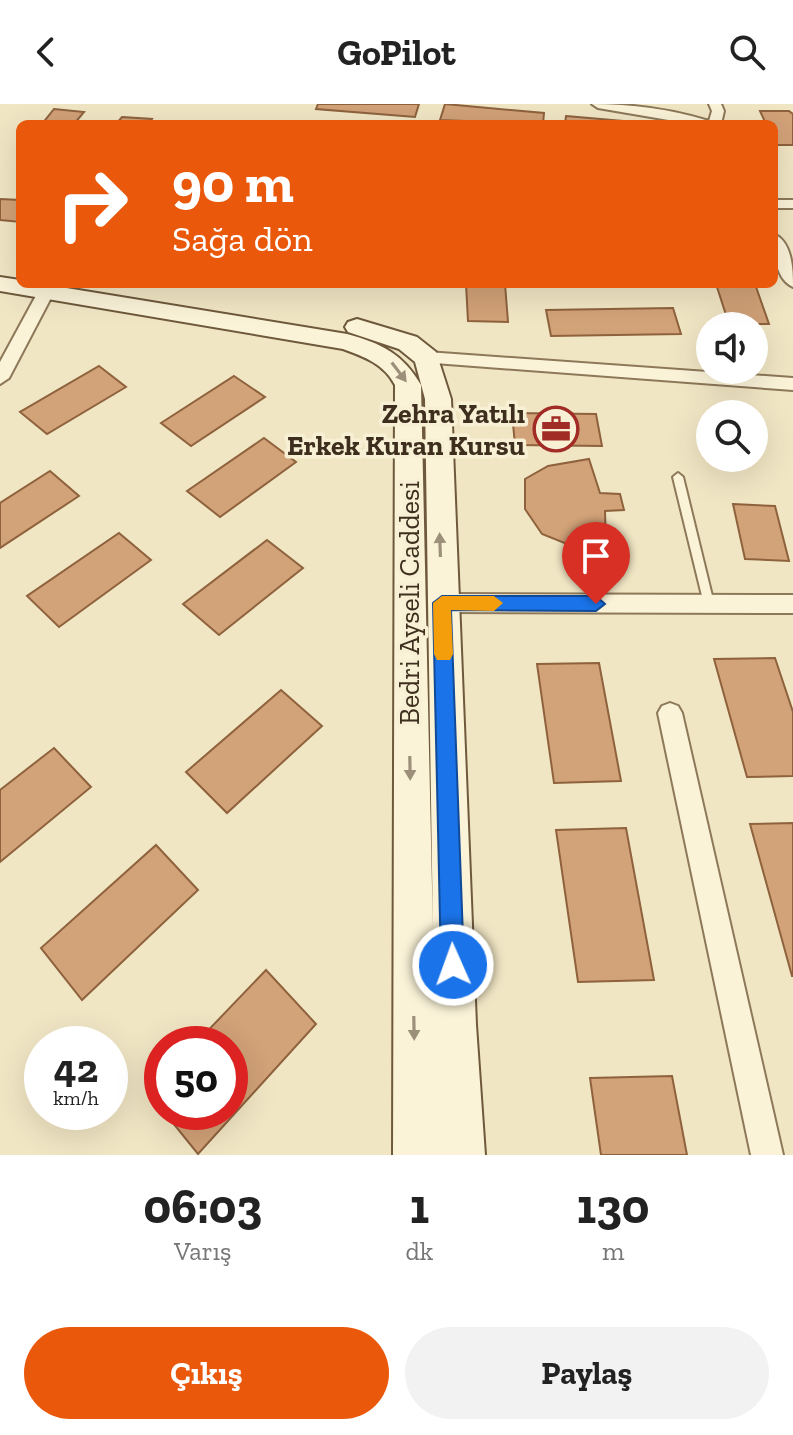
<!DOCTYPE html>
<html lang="tr">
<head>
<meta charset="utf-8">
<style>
	:root { --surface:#fff; --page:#f2f2f2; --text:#222; --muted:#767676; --accent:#ea580c }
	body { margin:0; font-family:"Zilla Slab",serif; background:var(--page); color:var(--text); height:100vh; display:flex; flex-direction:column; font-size:30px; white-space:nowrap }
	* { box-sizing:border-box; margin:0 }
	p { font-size:26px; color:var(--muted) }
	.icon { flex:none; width:44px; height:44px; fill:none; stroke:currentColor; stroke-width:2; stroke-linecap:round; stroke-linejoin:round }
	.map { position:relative; height:1051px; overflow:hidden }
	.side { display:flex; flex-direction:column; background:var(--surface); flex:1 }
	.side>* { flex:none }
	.hud { position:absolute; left:16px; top:16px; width:762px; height:168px; border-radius:12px; box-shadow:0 8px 32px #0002; background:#ea580c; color:#fff; overflow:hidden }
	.tools { position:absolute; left:696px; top:208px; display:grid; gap:16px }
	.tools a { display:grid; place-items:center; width:72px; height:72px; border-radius:50%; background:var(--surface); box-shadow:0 8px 32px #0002; font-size:40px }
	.speed { position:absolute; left:24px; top:922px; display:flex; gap:16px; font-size:40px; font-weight:700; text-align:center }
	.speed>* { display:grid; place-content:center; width:104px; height:104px; border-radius:50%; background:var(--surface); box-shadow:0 8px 32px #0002; line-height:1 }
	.speed small { font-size:20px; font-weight:400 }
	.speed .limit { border:12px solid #d22; background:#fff; color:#111 }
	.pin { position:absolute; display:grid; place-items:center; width:68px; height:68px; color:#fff; margin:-82px -34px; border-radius:50% 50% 50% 0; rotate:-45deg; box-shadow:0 0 8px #0007 }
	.pin .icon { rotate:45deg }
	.me { position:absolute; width:88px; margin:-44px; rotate:358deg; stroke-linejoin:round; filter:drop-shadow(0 0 6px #0008) }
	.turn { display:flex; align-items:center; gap:28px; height:168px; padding:0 24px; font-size:36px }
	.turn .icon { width:104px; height:104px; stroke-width:2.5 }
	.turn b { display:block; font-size:56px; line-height:68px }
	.eta { display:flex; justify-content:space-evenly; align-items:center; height:136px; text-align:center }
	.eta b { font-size:48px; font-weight:800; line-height:56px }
	.primary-button { display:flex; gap:16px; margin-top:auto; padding:16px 24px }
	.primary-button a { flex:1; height:92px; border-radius:48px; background:var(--accent); color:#fff; font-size:32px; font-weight:800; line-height:92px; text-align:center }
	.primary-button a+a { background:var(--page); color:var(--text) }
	header { display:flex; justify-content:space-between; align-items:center; height:104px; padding:0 24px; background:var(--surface); font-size:36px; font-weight:800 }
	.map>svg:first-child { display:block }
	.building { fill:#d2a278; stroke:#8e623d; stroke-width:2 }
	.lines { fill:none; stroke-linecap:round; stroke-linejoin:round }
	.service-casing { stroke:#8d7859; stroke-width:4 }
	.minor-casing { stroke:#8d7859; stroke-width:4 }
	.secondary-casing { stroke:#6f593c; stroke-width:4 }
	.service { fill:#fbf3d8; fill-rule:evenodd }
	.minor { fill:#fbf3d8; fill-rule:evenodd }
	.secondary { fill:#fbf3d8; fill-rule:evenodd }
	.oneway { fill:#9c907b }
	.route { fill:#1a73e8; stroke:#114b97; stroke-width:2 }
	.slow { fill:#f59e0b }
	.labels { text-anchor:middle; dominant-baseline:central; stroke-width:7; stroke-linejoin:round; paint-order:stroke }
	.poi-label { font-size:28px; font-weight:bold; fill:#3d2e1e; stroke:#f8f0d4; text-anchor:end }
	.street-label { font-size:28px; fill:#3d2e1e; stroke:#f8f0d4 }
</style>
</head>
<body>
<header><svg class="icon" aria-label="back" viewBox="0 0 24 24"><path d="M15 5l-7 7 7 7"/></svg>GoPilot<svg class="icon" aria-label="search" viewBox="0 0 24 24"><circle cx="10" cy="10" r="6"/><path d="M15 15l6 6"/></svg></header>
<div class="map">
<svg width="793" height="1051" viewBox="0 0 793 1051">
	<rect width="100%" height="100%" fill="#f1e6c4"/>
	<g class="building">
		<polygon points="318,0 419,0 415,13 316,5"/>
		<polygon points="445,0 544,9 543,20 440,16"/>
		<polygon points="54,5 84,8 74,20 42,20"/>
		<polygon points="760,7 789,7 793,10 793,41 776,41 774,20 766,20"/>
		<polygon points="566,12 658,20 565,20"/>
		<polygon points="122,13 152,15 149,20 116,20"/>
		<polygon points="0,95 20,96 20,118 0,116"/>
		<polygon points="466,180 505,180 508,218 468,217"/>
		<polygon points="716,180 755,180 769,220 729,220"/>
		<polygon points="673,204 681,230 551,232 546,206"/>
		<polygon points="99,262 126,283 47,330 20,308"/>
		<polygon points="234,272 265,293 191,342 161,319"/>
		<polygon points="512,309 596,310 602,342 515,341"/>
		<polygon points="264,334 296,358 220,413 187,387"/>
		<polygon points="589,355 600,389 620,390 624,406 605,407 606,441 572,442 542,430 525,405 525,375 548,362"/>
		<polygon points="50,367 79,392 0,444 0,399"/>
		<polygon points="733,400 775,402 789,457 745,455"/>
		<polygon points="119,429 151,456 59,523 27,492"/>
		<polygon points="267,436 303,464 219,531 183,500"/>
		<polygon points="775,554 793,608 793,672 747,673 714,555"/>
		<polygon points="599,559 621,677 554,679 537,560"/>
		<polygon points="281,586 322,622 227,709 186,668"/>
		<polygon points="54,644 91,683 0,758 0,686"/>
		<polygon points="793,719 793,872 792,872 750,720"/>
		<polygon points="626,724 654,876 578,878 556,726"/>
		<polygon points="156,741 198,786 82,896 41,844"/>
		<polygon points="266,866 316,920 198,1050 164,1008 230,1008 230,940 195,940"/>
		<polygon points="672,972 687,1051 601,1051 590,974"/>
		<polygon points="162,975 162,1005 149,989"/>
	</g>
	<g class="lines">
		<g class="service-casing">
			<polygon id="service" points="678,369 683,373 714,500 713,503 705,503 704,500 673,373"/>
		</g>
		<g class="minor-casing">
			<g id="minor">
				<path d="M592 0C632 0 670 5 709 17L712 7 709 0H721L724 7 721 20H692L598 4Z"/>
				<rect x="774" y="96" width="19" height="8"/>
				<path d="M774 130C792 138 793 165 793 183 775 175 774 148 774 130Z"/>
				<polygon points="46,183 54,188 9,274 0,280 0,258 38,188"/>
				<polygon points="427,248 793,274 793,286 421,258 418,254"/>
				<polygon points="442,490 793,491 793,509 442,508 434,505 431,499 434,493"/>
				<polygon points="670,599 678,602 682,609 783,1051 751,1051 658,609 662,602"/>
			</g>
		</g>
		<g class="secondary-casing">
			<path id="secondary" d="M0 173 20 176V180H42L347 230C381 239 403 250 421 281L433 828 425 295 415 258 399 245 348 228 345 223 348 218 357 215 417 233 436 248 451 295 476 921 485 1051H439L437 1006 439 1051H393L395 281C384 260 365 253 343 245L0 187Z"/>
		</g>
		<use href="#service" class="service"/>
		<use href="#minor" class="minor"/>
		<use href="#secondary" class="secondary"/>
	</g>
	<defs><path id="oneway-solid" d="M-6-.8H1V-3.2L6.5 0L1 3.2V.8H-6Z" transform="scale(2)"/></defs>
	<g class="oneway">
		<use href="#oneway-solid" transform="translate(399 268) rotate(53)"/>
		<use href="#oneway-solid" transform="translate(440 441) rotate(-92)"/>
		<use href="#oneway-solid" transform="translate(410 664) rotate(89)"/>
		<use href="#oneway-solid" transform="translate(414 924) rotate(89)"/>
	</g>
	<polygon class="route" points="442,492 596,492 605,500 596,507 451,506 464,861 461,869 453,873 445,869 441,861 433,499"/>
	<polygon class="slow" points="442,492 494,492 503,499 494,507 451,506 453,550 450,556 437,556 434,550 433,499"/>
	<defs>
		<g id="office-ring" transform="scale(2.3)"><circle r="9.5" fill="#f8f0d4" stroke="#a12b25" stroke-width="1.5"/><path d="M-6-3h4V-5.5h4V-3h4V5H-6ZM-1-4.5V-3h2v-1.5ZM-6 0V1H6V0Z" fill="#a12b25"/></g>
	</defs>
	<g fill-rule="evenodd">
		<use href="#office-ring" x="556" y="325"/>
	</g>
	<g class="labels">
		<g class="poi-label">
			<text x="525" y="309">Zehra Yatılı<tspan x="525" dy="32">Erkek Kuran Kursu</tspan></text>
		</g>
		<g class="street-label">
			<text transform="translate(409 499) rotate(-90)">Bedri Ayseli Caddesi</text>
		</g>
	</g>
</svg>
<div class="tools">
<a><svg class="icon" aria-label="sound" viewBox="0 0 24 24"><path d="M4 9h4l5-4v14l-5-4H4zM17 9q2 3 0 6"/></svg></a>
<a><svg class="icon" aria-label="search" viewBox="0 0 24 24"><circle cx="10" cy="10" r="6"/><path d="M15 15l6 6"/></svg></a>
</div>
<div class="speed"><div>42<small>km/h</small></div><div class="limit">50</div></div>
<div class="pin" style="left:596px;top:500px;background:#d93025"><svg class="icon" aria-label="arrive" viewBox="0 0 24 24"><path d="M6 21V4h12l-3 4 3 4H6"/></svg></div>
<svg class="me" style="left:453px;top:861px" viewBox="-20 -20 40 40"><circle r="17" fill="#1a73e8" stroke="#fff" stroke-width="3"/><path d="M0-11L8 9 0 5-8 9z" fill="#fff"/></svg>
<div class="hud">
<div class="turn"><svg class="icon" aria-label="right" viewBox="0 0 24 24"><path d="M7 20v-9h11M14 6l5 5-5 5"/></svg><div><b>90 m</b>Sağa dön</div></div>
</div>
</div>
<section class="side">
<div class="eta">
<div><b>06:03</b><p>Varış</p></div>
<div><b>1</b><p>dk</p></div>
<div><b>130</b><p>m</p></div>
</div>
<div class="primary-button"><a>Çıkış</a><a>Paylaş</a></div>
</section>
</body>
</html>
